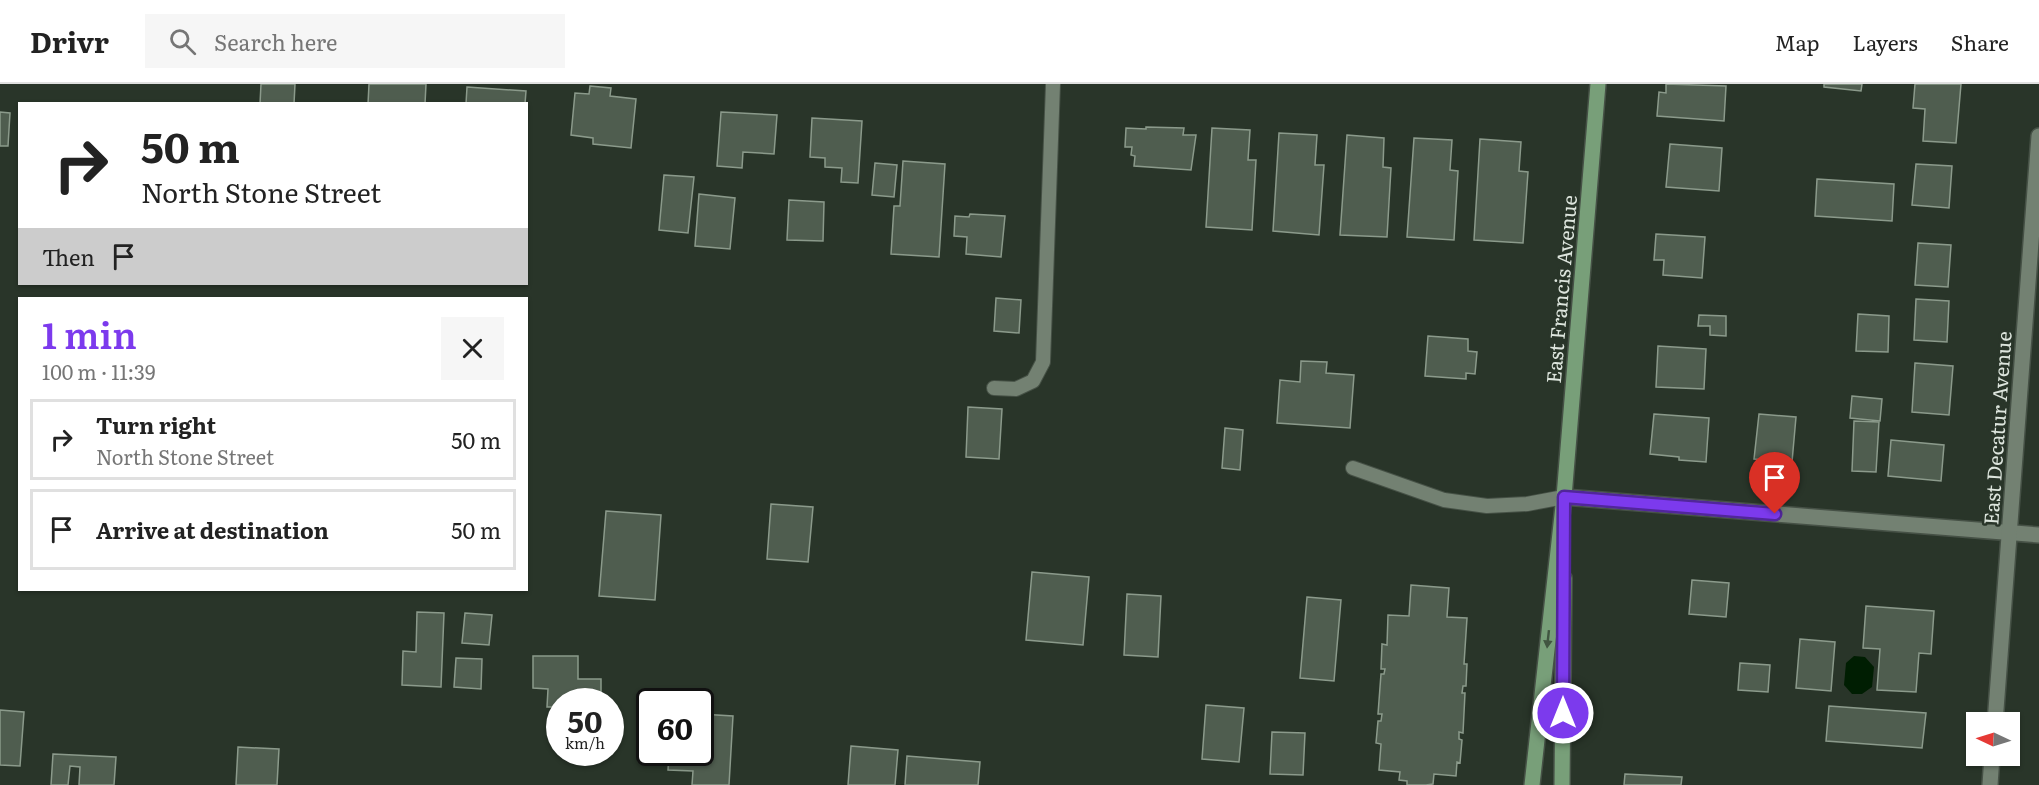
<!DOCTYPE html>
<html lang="en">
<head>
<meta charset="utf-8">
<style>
	:root { --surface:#fff; --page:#f6f6f6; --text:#222; --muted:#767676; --line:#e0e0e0; --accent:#7c3aed }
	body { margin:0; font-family:Literata,serif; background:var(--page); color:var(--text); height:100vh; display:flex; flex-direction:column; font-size:22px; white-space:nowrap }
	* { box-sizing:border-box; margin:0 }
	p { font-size:20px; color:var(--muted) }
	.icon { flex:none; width:33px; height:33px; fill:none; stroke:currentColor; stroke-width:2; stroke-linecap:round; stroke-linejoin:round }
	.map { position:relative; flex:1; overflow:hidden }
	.details { position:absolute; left:18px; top:213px; width:510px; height:294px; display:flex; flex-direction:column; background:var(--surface); border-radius:0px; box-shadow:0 2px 4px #0004 }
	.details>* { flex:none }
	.banner { position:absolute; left:18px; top:18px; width:510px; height:183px; border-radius:0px; box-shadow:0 2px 4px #0004; background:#fff; color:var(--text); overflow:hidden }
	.needle { width:39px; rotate:274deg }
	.fabs { position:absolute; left:1966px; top:628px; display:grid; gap:12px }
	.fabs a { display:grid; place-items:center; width:54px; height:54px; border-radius:0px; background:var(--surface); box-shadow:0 2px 4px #0004; font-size:30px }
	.speed { position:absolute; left:546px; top:604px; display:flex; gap:12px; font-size:30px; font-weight:700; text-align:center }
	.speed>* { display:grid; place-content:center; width:78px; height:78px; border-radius:50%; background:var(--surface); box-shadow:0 2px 4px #0004; line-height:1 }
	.speed small { font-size:15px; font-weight:400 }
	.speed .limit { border:3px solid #111; border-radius:9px; background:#fff; color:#111 }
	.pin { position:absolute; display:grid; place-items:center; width:51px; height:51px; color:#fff; margin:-62px -26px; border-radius:50% 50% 50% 0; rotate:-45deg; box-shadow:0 0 6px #0007 }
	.pin .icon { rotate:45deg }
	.me { position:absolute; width:66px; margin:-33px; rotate:0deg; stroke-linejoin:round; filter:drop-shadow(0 0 4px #0008) }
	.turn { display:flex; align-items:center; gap:21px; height:126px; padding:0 24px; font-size:27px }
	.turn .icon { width:78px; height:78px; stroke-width:2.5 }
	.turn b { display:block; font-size:42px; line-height:51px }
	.then { display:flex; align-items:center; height:57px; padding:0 24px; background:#0003; gap:12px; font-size:22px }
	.round { display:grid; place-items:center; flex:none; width:63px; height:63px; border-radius:0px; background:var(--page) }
	.overview { display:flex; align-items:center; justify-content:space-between; height:102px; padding:0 24px }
	h1 { font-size:36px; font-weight:600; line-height:45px; color:var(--accent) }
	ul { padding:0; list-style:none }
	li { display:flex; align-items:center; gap:18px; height:81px; margin:0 12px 9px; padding:0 12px; border:3px solid var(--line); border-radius:0px }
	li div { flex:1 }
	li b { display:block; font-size:22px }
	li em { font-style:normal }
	header { display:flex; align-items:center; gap:36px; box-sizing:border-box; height:84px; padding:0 30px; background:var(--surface); border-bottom:2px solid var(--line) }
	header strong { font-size:28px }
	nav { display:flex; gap:33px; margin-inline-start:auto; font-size:21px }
	.search { width:420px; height:54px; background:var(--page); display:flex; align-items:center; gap:15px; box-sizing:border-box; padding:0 21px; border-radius:0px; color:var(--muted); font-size:22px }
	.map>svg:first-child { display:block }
	.water { fill:#001e02 }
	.building { fill:#4f5d4f; stroke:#8b9a8b; stroke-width:1.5 }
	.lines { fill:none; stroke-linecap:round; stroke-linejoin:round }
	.service-casing { stroke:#465146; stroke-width:16 }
	.minor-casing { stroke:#465146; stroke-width:18 }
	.primary-casing { stroke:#465146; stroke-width:18 }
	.service { stroke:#738172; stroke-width:14 }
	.minor { stroke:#738172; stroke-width:15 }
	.primary { stroke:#789f79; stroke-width:15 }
	.oneway { fill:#415541 }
	.route-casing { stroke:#51269a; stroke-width:15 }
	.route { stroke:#7c3aed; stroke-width:10 }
	.labels { text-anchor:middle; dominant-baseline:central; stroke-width:5; stroke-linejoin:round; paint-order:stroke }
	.street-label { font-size:20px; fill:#dde5dd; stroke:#293529 }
</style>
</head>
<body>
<header>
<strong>Drivr</strong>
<div class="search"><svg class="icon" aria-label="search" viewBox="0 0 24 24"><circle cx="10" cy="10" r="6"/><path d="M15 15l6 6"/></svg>Search here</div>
<nav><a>Map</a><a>Layers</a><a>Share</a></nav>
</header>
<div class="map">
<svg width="2039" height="701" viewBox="0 0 2039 701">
	<rect width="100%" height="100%" fill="#293529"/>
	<polygon class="water" points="1854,572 1865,573 1874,583 1872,603 1862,610 1852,610 1844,601 1846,579"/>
	<g class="building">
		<polygon points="261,0 295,0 294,20 260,20"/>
		<polygon points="369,0 426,0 425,20 368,20"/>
		<polygon points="1666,0 1726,2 1724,37 1657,32 1659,8 1666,9"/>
		<polygon points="1824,0 1862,0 1861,7 1824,3"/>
		<polygon points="1915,0 1961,0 1956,59 1923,57 1925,25 1913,24"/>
		<polygon points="590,2 611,4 610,12 636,15 631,64 593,60 593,54 571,51 575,9 589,10"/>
		<polygon points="467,3 526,7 525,20 466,20"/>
		<polygon points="0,28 10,29 8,62 0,62"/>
		<polygon points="721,28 777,31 774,70 743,68 742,84 717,82"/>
		<polygon points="812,34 862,37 858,99 841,98 842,84 825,83 825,74 810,73"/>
		<polygon points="1146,43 1184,44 1183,51 1196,51 1191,86 1134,82 1135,72 1131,71 1132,63 1125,63 1126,44 1146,45"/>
		<polygon points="1212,44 1250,46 1248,76 1256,76 1252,146 1206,143"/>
		<polygon points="1279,49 1317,51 1315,81 1324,81 1319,151 1273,147"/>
		<polygon points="1347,51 1384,54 1383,83 1391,84 1387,153 1340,151"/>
		<polygon points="1414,54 1452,56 1450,86 1458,87 1454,156 1407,153"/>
		<polygon points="1480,55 1521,58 1519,87 1528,88 1523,159 1474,156"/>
		<polygon points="1670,60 1722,64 1719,107 1666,103"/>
		<polygon points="903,77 945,80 939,173 891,170 894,122 900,122"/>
		<polygon points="875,79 897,81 894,113 872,111"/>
		<polygon points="1916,80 1952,82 1949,124 1912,121"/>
		<polygon points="664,91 694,93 688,149 659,146"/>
		<polygon points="1817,95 1894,100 1892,137 1815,132"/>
		<polygon points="699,110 735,114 730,165 695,162"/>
		<polygon points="789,116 824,118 823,157 787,156"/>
		<polygon points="970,130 1005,132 1001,173 966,170 967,153 954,152 955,132 969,133"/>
		<polygon points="1656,150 1705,153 1702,194 1663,191 1664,176 1654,176"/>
		<polygon points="1918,159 1951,161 1948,203 1915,201"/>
		<polygon points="996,214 1021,216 1019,249 994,247"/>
		<polygon points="1916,215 1949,217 1947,258 1914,256"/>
		<polygon points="1858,230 1889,232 1888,268 1856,267"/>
		<polygon points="1699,231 1726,232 1726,252 1710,251 1710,242 1698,242"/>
		<polygon points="1428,252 1468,255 1468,267 1477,268 1475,290 1466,289 1466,295 1425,292"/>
		<polygon points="1658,262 1706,265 1704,305 1656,303"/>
		<polygon points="1301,277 1327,278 1326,289 1354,291 1350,344 1277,339 1280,296 1300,298"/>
		<polygon points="1915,279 1953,282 1949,331 1912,328"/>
		<polygon points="1852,312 1882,315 1880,337 1850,334"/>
		<polygon points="968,323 1002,325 999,375 966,373"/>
		<polygon points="1654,330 1709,334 1706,378 1679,376 1679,373 1650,370"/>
		<polygon points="1759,330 1796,333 1792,378 1754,375"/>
		<polygon points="1854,337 1879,338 1876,388 1852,387"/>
		<polygon points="1225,344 1243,346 1240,386 1222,384"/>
		<polygon points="1891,356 1944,361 1941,397 1888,392"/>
		<polygon points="771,420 813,423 808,478 767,475"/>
		<polygon points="606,427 661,431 655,516 599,512"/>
		<polygon points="1032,488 1089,493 1083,561 1026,556"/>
		<polygon points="1692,496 1729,499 1726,533 1689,530"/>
		<polygon points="1411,501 1449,504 1447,533 1467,534 1464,580 1467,580 1466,602 1463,602 1462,609 1465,609 1463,649 1459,648 1459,655 1462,656 1460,679 1457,678 1456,692 1434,690 1433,700 1426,701 1407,701 1407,697 1399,696 1400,688 1379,686 1381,660 1376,659 1378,637 1381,637 1382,630 1378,630 1381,590 1384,590 1385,585 1381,585 1382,560 1387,561 1388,531 1409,532"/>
		<polygon points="1127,510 1161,512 1158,573 1124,571"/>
		<polygon points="1307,513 1341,516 1334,597 1300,594"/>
		<polygon points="1866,522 1934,527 1931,570 1919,569 1916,608 1877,606 1880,565 1863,564"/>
		<polygon points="417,528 444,529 441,603 402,601 403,567 416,568"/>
		<polygon points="465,529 492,531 489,561 462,559"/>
		<polygon points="1800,555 1835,558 1831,607 1796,604"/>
		<polygon points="533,572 578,572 578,595 601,595 601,618 560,618 560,623 547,623 548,605 533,604"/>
		<polygon points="456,574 482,575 481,605 454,603"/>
		<polygon points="1740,579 1770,581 1768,608 1738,606"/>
		<polygon points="1206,621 1244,624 1239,678 1202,675"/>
		<polygon points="1829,622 1926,629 1922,664 1826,657"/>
		<polygon points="0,626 24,628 20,682 0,681"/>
		<polygon points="700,630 733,632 729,701 692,701 693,687 668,686 669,669 700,669"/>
		<polygon points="1272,648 1305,649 1303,691 1270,690"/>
		<polygon points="851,662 898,666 895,701 848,701"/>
		<polygon points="238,663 279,665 277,701 236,701"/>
		<polygon points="53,670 116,673 114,701 79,701 80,683 70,682 68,701 51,701"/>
		<polygon points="907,672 980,678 978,701 905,701"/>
		<polygon points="1625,690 1682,693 1681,701 1624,701"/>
	</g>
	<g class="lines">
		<g class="service-casing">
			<g id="service">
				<polyline points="994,304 1016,305 1033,297 1043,278 1053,0"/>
				<polyline points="1353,384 1444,416 1487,422 1527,420 1564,413"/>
			</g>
		</g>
		<g class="minor-casing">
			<g id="minor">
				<polyline points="1564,413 2039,451"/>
				<polyline points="1995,639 2039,52"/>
				<polyline points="1990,701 1992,672"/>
			</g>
		</g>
		<g class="primary-casing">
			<g id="primary">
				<polyline points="1532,701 1564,413 1598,0"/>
				<polyline points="1562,701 1564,494"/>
			</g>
		</g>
		<use href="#service" class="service"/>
		<use href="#minor" class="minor"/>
		<use href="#primary" class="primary"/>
	</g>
	<defs><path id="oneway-solid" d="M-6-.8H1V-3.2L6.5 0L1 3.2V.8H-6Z" transform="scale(1.5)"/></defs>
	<use class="oneway" href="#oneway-solid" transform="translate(1548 555) rotate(96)"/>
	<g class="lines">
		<g class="route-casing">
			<polyline id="route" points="1563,629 1564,413 1775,430"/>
		</g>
		<use href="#route" class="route"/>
	</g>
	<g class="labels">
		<g class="street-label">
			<text transform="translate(1560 205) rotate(-85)">East Francis Avenue</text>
			<text transform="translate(1996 344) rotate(-86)">East Decatur Avenue</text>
		</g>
	</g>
</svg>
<div class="fabs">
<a><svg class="needle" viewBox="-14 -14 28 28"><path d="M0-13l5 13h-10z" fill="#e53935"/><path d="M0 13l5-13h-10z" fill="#767676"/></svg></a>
</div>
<div class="speed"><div>50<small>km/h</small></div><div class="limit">60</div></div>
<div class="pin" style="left:1775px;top:430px;background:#d93025"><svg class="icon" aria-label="arrive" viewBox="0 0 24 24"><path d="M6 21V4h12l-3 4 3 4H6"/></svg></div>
<svg class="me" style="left:1563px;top:629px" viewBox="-20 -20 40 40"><circle r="17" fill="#7c3aed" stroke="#fff" stroke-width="3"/><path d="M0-11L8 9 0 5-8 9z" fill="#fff"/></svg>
<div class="banner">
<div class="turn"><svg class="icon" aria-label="right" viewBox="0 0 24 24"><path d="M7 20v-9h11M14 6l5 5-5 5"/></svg><div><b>50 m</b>North Stone Street</div></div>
<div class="then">Then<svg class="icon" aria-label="arrive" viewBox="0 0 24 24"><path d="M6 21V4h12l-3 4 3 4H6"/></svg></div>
</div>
<section class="details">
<div class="overview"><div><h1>1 min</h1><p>100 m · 11:39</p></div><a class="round"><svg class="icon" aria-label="close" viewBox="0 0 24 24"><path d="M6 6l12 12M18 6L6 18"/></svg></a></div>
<ul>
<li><svg class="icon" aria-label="right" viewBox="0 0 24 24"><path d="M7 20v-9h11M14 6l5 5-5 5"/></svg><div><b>Turn right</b><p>North Stone Street</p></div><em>50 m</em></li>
<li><svg class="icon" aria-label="arrive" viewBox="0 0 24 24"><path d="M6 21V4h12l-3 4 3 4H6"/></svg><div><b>Arrive at destination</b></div><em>50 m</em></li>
</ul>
</section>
</div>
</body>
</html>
